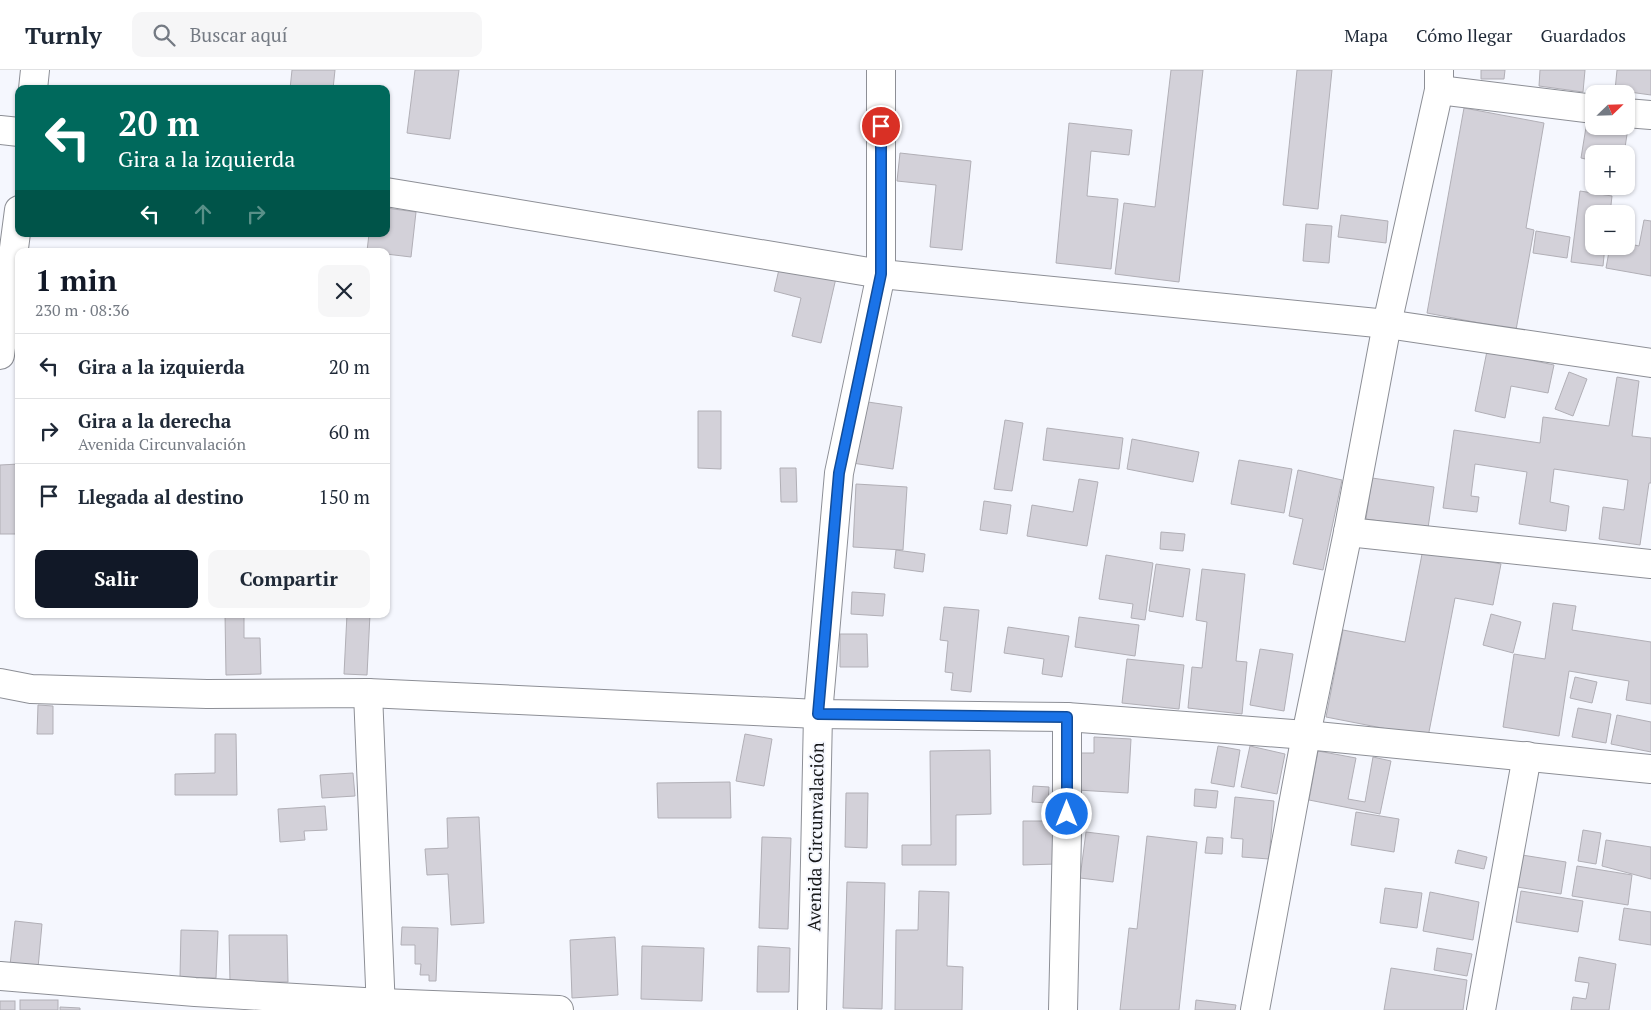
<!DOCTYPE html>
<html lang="es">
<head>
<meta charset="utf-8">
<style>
	:root { --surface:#fff; --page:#f6f6f7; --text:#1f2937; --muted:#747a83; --line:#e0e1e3; --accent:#111827 }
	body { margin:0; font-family:"PT Serif",serif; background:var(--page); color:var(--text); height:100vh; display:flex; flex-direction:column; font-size:19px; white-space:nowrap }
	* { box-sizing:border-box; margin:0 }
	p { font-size:16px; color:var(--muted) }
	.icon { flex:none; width:28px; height:28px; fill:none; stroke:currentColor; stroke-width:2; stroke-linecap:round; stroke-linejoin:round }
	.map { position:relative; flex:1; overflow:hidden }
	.panel { position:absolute; left:15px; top:178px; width:375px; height:370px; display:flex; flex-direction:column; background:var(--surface); border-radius:10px; box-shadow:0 1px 4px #0004 }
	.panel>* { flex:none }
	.top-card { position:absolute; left:15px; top:15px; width:375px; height:152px; border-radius:10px; box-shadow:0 1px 4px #0004; background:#00695c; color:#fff; overflow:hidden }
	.needle { width:32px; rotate:67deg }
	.tools { position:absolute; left:1585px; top:15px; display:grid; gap:10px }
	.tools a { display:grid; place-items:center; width:50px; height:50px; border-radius:10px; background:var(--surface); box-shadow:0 1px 4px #0004; font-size:25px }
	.pin { position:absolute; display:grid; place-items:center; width:42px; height:42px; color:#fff; margin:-21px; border:2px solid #fff; border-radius:50%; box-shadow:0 1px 5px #0007 }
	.me { position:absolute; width:55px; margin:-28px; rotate:0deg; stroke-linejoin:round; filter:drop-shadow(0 0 4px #0008) }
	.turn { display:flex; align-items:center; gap:18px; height:105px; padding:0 20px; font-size:22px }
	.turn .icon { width:65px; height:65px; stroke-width:2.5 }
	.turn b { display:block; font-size:35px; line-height:42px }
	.lanes { display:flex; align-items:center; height:48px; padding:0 20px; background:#0003; justify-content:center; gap:25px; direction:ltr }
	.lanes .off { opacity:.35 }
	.round { display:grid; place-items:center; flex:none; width:52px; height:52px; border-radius:10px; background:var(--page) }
	.overview { display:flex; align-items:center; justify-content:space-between; height:85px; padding:0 20px }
	h1 { font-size:30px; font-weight:600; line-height:38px; color:var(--accent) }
	.cta { display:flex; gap:10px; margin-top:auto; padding:10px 20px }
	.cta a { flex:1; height:58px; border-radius:10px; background:var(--accent); color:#fff; font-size:20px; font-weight:600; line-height:58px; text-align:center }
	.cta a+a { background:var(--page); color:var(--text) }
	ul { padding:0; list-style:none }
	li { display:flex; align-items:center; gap:15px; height:65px; padding:0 20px; border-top:1px solid var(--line) }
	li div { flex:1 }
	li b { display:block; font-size:19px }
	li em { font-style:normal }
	header { display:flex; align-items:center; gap:30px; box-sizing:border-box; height:70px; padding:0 25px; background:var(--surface); border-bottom:1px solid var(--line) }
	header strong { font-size:24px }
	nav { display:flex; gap:28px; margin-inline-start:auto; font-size:18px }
	.search { width:350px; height:45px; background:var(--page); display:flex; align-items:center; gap:12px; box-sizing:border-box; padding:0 18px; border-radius:10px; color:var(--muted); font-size:19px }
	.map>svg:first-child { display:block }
	.building { fill:#d3d1d9; stroke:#b1afb6 }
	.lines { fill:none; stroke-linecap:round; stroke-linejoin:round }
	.minor-casing { stroke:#8d8f96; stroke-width:30 }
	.minor { stroke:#fff; stroke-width:28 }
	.route-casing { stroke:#114b97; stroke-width:12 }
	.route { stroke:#1a73e8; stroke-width:9 }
	.labels { text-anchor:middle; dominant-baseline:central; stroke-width:4; stroke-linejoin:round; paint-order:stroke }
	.street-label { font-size:18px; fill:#151618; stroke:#f5f7fe }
</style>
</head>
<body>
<header>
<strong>Turnly</strong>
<div class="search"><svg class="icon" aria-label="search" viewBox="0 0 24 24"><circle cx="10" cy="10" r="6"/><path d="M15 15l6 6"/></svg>Buscar aquí</div>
<nav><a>Mapa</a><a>Cómo llegar</a><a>Guardados</a></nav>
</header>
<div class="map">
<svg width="1651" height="940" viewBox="0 0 1651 940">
	<rect width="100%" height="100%" fill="#f5f7fe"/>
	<g class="building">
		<polygon points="292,0 335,0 333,19 290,19"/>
		<polygon points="415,0 459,0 450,69 407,63"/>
		<polygon points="1171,0 1203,0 1179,212 1115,204 1124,133 1155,137"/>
		<polygon points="1297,0 1332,0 1318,139 1283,135"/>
		<polygon points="1481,0 1505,0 1504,9 1481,9"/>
		<polygon points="1540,0 1585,0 1583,22 1539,16"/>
		<polygon points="1617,0 1651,0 1651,25 1615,20"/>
		<polygon points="1464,38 1544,53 1526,158 1534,160 1516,260 1427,243"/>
		<polygon points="1587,51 1594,52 1594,56 1617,56 1628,58 1624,84 1594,84 1594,91 1581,88"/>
		<polygon points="1069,53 1132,60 1129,85 1091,81 1087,126 1118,129 1111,199 1056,193"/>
		<polygon points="900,83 971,91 962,180 930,177 936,115 897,111"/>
		<polygon points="1580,121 1612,126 1610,144 1594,144 1594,176 1605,176 1603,196 1571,192"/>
		<polygon points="386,138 416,142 411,187 386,184 386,181 367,181 369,164 386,164"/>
		<polygon points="1341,145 1388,151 1386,173 1338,167"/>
		<polygon points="1644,150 1651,151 1651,206 1606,198 1610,176 1626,176 1626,173 1639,176"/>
		<polygon points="1306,154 1332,156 1329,193 1303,191"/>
		<polygon points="1536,161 1570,167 1567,188 1533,183"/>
		<polygon points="780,195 836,208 821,273 792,266 801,228 774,221"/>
		<polygon points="1487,281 1554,295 1548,323 1511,316 1505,348 1475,341"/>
		<polygon points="1569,302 1587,309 1573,346 1555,339"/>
		<polygon points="1617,307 1639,311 1632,366 1651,368 1651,413 1649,413 1640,475 1599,469 1603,437 1624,440 1628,410 1554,399 1550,432 1569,436 1566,461 1519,454 1527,402 1475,394 1471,426 1479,427 1477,442 1443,438 1454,360 1540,373 1543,347 1609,356"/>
		<polygon points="861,331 902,337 893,399 852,393"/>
		<polygon points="698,341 721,341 721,399 698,398"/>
		<polygon points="1005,350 1023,353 1012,421 994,419"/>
		<polygon points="1047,358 1123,368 1119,399 1043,390"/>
		<polygon points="1132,369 1199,382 1193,412 1127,399"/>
		<polygon points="1239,390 1292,399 1284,443 1231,434"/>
		<polygon points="19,394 19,464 0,464 0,395"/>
		<polygon points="780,398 796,398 797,432 781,432"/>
		<polygon points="1298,400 1342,410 1323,500 1293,494 1303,449 1289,446"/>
		<polygon points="1372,408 1434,417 1428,458 1366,449"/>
		<polygon points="1079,409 1098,412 1087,476 1027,466 1032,435 1073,442"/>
		<polygon points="856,414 907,417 903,480 853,477"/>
		<polygon points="984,431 1011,435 1007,464 980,460"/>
		<polygon points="1161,462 1185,464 1183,481 1160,479"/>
		<polygon points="1423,479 1501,494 1493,535 1455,528 1428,667 1326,647 1343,560 1405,572"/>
		<polygon points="896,480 925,484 923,502 894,498"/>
		<polygon points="1106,485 1153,493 1145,550 1131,548 1133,534 1099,529"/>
		<polygon points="1156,494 1190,499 1183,547 1149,541"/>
		<polygon points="1202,499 1245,504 1236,591 1247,592 1242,644 1188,638 1192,597 1202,598 1207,552 1196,550"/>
		<polygon points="852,522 885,524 883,546 851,544"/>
		<polygon points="1553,533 1576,536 1572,560 1651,572 1651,634 1626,630 1629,611 1569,601 1559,666 1503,657 1514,584 1545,589"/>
		<polygon points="944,537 979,540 971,622 951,620 953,603 945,602 948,571 940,570"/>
		<polygon points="225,544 244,544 244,568 260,568 261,604 226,605"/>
		<polygon points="347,544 370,544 367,605 344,604"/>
		<polygon points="1491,544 1521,552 1513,583 1483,575"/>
		<polygon points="1079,547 1139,555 1135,586 1075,577"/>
		<polygon points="1008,557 1069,566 1062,607 1042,604 1044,589 1004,583"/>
		<polygon points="840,564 867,564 868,597 840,597"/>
		<polygon points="1260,579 1293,584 1284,641 1250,635"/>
		<polygon points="1127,589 1184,595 1179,639 1122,633"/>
		<polygon points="1575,607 1597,612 1592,633 1570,628"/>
		<polygon points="38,635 53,636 53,664 37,664"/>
		<polygon points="1578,638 1611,644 1606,673 1572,667"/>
		<polygon points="1617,645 1651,652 1651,682 1611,674"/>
		<polygon points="215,664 236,664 237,725 175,725 175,704 215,703"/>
		<polygon points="745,664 772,669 764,716 736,711"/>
		<polygon points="1094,667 1131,669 1128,723 1077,720 1079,683 1094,683"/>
		<polygon points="1218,676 1240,680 1234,717 1211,713"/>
		<polygon points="1250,676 1285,684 1277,724 1241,717"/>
		<polygon points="990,680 991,744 956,745 956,795 902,795 902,775 931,775 930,681"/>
		<polygon points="1318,681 1356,688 1348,729 1365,732 1373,687 1391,691 1380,744 1309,730"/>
		<polygon points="353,703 355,726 322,728 320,705"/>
		<polygon points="730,712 731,748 658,748 657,713"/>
		<polygon points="1033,716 1049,717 1048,733 1032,732"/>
		<polygon points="1195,719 1218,721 1216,738 1194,736"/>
		<polygon points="846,723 868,723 867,778 845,777"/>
		<polygon points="1235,727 1274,731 1269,789 1242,787 1243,769 1231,768"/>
		<polygon points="325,736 327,760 304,761 305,770 280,772 278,739"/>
		<polygon points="1356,742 1399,749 1394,782 1351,775"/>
		<polygon points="479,747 484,853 451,855 448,804 427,805 425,779 448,778 447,748"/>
		<polygon points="1023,751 1056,751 1056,794 1023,795"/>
		<polygon points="1583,760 1601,763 1596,794 1578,791"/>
		<polygon points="1086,762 1119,766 1113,812 1080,808"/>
		<polygon points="1147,766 1197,772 1179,940 1120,940 1129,858 1137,859"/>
		<polygon points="762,767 791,768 788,859 759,858"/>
		<polygon points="1207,767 1223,768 1222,784 1205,783"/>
		<polygon points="1606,770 1651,777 1651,809 1602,796"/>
		<polygon points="1458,780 1487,787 1484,799 1455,793"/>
		<polygon points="1522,785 1566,792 1561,824 1517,817"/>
		<polygon points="1577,796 1632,805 1628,835 1572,826"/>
		<polygon points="847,812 885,813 882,939 843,938"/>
		<polygon points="1385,818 1422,823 1417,858 1380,853"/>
		<polygon points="919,821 949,822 947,896 963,897 962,940 895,940 896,860 918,860"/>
		<polygon points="1521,821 1583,831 1578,862 1516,852"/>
		<polygon points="1430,822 1479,832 1473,870 1423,861"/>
		<polygon points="1624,838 1651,842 1651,875 1619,870"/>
		<polygon points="15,851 42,854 38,898 10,895"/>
		<polygon points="402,857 438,858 436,911 429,911 429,905 420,905 421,894 415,894 415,875 401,875"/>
		<polygon points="181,860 218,861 216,908 180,907"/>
		<polygon points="229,865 287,865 288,912 230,912"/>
		<polygon points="615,867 618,925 572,928 570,870"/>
		<polygon points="642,876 704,878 702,931 641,929"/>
		<polygon points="758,876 790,878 789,922 757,922"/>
		<polygon points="1437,878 1472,884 1467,906 1434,900"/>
		<polygon points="1579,887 1616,894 1609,940 1571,940 1573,927 1586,929 1589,913 1575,911"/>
		<polygon points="1391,898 1467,910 1463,940 1384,940"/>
		<rect x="20" y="930" width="38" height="10"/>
		<polygon points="1196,930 1236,935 1235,940 1195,940"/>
		<rect x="0" y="931" width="15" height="9"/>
		<polygon points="60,937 80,938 80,940 60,940"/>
	</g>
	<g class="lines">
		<g class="minor-casing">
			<g id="minor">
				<polyline points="33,19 35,0"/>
				<polyline points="1439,20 1594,39"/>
				<polyline points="1626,43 1651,45"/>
				<polyline points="0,60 19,62"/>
				<polyline points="386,122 881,204 1387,254 1651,293"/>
				<polyline points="0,285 19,140"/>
				<polyline points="1348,462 1651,494"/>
				<polyline points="0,613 31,619 207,624 368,623 818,644 1067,647 1306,665 1651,699"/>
				<polyline points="368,623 381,940"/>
				<polyline points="0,906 195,922 381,933 559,940"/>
				<polyline points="812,940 818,644 839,403 881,204 881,0"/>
				<polyline points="1063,940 1067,763 1067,647"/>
				<polyline points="1255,940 1306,665 1348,462 1387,254 1439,20 1439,0"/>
				<polyline points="1481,940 1527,686"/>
			</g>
		</g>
		<use href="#minor" class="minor"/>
	</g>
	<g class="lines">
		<g class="route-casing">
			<polyline id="route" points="881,56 881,204 839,403 818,644 1067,647 1067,744"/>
		</g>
		<use href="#route" class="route"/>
	</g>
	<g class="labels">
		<g class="street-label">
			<text transform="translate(815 767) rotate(-89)">Avenida Circunvalación</text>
		</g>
	</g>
</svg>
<div class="tools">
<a><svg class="needle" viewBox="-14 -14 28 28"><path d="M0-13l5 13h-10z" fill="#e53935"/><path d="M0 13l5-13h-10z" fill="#747a83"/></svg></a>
<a>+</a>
<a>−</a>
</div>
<div class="pin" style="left:881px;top:56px;background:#d93025"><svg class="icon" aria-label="arrive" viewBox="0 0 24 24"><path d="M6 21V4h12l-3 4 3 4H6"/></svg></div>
<svg class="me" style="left:1067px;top:744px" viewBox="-20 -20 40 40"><circle r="17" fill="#1a73e8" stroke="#fff" stroke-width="3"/><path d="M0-11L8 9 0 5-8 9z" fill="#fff"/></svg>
<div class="top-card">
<div class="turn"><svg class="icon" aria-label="left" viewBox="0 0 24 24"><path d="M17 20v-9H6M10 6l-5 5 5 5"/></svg><div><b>20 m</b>Gira a la izquierda</div></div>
<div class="lanes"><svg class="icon" aria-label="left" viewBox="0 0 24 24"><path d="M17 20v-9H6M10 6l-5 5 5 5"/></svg><svg class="icon off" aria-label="ahead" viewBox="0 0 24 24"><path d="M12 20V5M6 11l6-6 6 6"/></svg><svg class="icon off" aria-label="right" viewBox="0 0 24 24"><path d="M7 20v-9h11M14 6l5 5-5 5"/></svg></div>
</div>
<section class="panel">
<div class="overview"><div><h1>1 min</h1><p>230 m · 08:36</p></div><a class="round"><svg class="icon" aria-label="close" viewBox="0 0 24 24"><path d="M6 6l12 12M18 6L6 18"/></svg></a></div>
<ul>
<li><svg class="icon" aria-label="left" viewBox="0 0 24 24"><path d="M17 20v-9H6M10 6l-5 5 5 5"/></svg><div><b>Gira a la izquierda</b></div><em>20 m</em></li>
<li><svg class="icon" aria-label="right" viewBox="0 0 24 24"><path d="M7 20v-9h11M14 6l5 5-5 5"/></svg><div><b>Gira a la derecha</b><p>Avenida Circunvalación</p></div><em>60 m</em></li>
<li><svg class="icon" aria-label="arrive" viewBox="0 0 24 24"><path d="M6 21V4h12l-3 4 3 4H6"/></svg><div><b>Llegada al destino</b></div><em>150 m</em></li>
</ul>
<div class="cta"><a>Salir</a><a>Compartir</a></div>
</section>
</div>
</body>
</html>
